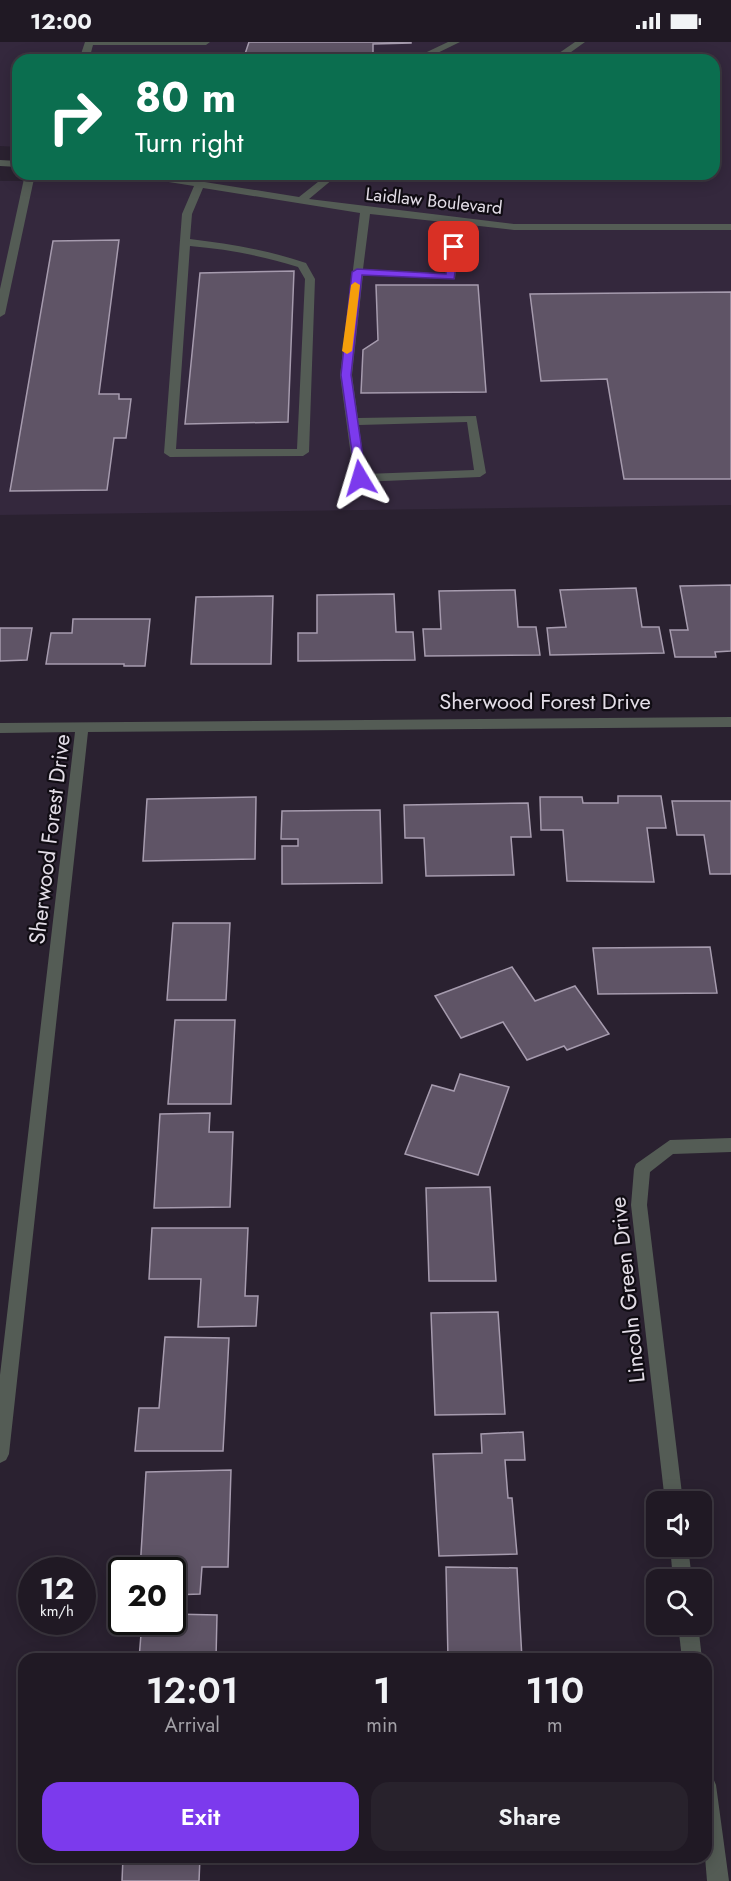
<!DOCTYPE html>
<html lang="en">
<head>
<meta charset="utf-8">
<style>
	:root { --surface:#201924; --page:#28222c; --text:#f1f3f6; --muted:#a2a0a6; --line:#3d3841; --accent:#7c3aed }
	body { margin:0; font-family:Jost,sans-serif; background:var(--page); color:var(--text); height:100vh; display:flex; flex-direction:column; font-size:22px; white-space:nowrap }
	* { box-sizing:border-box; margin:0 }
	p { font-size:20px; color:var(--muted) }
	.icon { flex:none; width:33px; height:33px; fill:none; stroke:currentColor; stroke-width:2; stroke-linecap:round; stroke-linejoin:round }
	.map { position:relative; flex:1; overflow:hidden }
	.panel { position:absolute; left:18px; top:1611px; width:694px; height:210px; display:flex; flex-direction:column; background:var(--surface); border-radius:18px; box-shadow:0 3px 15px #0003,0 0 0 2px var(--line) }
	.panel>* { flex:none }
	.guide { position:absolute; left:12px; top:12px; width:708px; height:126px; border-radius:18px; box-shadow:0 3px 15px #0003,0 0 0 2px var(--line); background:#0b6e4f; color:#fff; overflow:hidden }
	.buttons { position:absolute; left:646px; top:1449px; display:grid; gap:12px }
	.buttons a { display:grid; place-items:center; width:66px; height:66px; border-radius:12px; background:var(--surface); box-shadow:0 3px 15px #0003,0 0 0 2px var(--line); font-size:30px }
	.speed { position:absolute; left:18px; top:1515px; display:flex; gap:12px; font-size:30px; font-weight:700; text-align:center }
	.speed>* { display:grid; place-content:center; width:78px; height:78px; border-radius:50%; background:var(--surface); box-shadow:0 3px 15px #0003,0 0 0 2px var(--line); line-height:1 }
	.speed small { font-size:15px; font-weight:400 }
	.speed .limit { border:3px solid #111; border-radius:9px; background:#fff; color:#111 }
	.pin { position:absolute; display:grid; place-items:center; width:51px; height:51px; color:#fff; margin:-26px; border-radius:12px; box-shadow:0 3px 9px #0006 }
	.me { position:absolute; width:66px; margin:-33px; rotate:353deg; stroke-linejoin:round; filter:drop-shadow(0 0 4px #0008) }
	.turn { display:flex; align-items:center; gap:21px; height:126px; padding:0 24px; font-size:27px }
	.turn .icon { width:78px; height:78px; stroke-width:2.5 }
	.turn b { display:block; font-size:42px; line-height:51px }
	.eta { display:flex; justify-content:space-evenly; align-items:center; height:102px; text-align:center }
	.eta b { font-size:36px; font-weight:600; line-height:42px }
	.button { display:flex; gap:12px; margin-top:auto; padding:12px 24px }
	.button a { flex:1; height:69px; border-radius:18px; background:var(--accent); color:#fff; font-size:24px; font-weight:600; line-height:69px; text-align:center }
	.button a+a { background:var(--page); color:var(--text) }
	.status { display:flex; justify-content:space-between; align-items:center; height:42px; padding:0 30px; background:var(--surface); direction:ltr }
	.status svg { height:16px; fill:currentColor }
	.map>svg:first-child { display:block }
	.built { fill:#34283d }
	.building { fill:#5f5466; stroke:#a69bae; stroke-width:1.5 }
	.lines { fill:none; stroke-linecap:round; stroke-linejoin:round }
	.minor { fill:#545c55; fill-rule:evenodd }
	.route { fill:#7c3aed; stroke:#51269a; stroke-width:1.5 }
	.slow { fill:#f59e0b }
	.labels { text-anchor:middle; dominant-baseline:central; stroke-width:4.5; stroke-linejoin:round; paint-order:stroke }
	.far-street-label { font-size:18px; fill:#e3dde7; stroke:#100c13 }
	.street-label { font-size:22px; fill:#e3dde7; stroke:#100c13 }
</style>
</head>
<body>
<div class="status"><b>12:00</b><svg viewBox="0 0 49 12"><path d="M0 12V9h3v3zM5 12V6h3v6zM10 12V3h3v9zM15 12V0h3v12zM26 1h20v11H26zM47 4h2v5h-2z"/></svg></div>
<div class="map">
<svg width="731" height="1839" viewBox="0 0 731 1839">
	<rect width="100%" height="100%" fill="#2a2130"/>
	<polygon class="built" points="0,0 731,0 731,463 0,473 0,139 44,139 46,132 714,132 714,18 18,18 18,105 0,104"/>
	<g class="building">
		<polygon points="249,0 411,0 411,1 373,2 373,18 209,18 211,12 245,12"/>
		<polygon points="91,14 128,15 127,18 91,18"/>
		<polygon points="53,199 119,198 99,352 119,352 119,357 131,357 126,396 114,396 107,448 10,449"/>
		<polygon points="294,229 288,380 185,382 200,231"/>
		<polygon points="376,243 478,243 486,350 361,351 363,308 378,298"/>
		<polygon points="731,250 731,437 624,437 607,337 541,339 530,252"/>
		<polygon points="731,543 731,609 715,610 716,615 675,615 670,588 688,588 680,544"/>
		<polygon points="636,546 642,585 659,585 664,611 550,613 547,586 566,585 560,548"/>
		<polygon points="515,548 518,585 536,585 540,613 425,614 423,587 441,587 439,549"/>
		<polygon points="394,552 396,590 413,590 415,618 298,619 298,591 317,591 317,553"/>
		<polygon points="273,554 271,622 191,622 196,555"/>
		<polygon points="73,577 150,577 145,624 124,624 124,622 46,622 51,591 72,591"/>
		<polygon points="0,586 32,586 27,618 0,619"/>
		<polygon points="618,754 661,754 666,786 647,786 654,840 567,839 563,788 541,788 540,755 582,755 583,761 618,761"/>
		<polygon points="256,755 255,817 143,819 147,757"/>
		<polygon points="672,759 731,759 731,832 710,832 704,793 677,793"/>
		<polygon points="528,761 531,795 511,795 514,833 426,834 424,796 405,796 404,763"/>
		<polygon points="380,768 382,841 282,842 282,804 298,804 298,797 281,797 282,769"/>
		<polygon points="173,881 230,881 226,958 167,958"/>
		<polygon points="710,905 717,951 598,952 593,906"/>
		<polygon points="512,925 535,959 575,944 609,992 567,1008 564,1004 527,1018 503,980 461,996 435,954"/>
		<polygon points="175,978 235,978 231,1062 168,1062"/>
		<polygon points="460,1032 509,1045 478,1133 405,1112 432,1043 454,1049"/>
		<polygon points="210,1071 209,1090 233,1090 230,1165 154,1166 160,1072"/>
		<polygon points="490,1145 496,1239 429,1239 426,1146"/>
		<polygon points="152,1186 248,1186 245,1254 258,1254 256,1284 198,1285 201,1237 149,1237"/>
		<polygon points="498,1270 505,1372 435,1373 431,1271"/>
		<polygon points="165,1295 229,1296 223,1409 135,1409 139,1366 159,1366"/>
		<polygon points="523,1390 525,1418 505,1418 508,1456 512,1456 517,1512 439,1514 433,1412 482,1411 481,1392"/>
		<polygon points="231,1428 228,1525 202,1525 200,1552 172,1553 172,1528 140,1528 146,1430"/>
		<polygon points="446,1525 517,1526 522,1617 448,1617"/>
		<polygon points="172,1572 217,1573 216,1617 139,1617 142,1580 172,1580"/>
		<polygon points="123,1815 200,1815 199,1839 122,1839"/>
	</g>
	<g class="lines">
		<g class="minor">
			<polygon points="85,0 210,0 206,3 93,3 89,18 79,18"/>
			<polygon points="448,0 460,0 423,18 410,18"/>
			<polygon points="575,0 585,0 560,18 549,18"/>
			<polygon points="0,118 18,119 18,125 0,124"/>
			<polygon points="25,132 35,132 5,272 0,275 0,247"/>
			<path d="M132 132H155L299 155 328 132H339L309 157 514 182H731V188H514L462 182 455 237 363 233 352 333 358 376 476 374 486 431 480 435 360 440 354 436 340 333 360 171 203 146 192 172 190 197C230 202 268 208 306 221L315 237 309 410 303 414 170 415 164 411 182 172 194 144 137 135ZM370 172 452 181 446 232 363 227ZM190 204C227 207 263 214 298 225L305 237 297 407H176ZM467 380 474 428 365 432 359 383Z"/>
			<polygon points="731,675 731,685 88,690 9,1412 6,1418 0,1421 0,1333 75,690 0,691 0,681"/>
			<polygon points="731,1096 731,1110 673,1112 650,1130 647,1163 683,1460 665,1460 631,1163 634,1127 636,1122 670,1098"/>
			<polygon points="670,1504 688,1504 692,1538 673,1538"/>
			<polygon points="678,1582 698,1582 702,1617 682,1617"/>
			<polygon points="706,1733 713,1736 716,1743 729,1839 707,1839 705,1815 706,1815"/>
		</g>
	</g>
	<polygon class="route" points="454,202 459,205 454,237 362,233 351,333 366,436 356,438 341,333 352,230 357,227 446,232 449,205"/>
	<polygon class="slow" points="355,240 360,243 352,309 347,312 342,309 351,243"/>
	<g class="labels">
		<g class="far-street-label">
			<text transform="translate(434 159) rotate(6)">Laidlaw Boulevard</text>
		</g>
		<g class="street-label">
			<text x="545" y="659">Sherwood Forest Drive</text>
			<text transform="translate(49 797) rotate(-83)">Sherwood Forest Drive</text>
			<text transform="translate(627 1248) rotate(-96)">Lincoln Green Drive</text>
		</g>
	</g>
</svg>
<div class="buttons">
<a><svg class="icon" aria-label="sound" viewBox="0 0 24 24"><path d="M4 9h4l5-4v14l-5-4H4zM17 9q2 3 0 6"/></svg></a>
<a><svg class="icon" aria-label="search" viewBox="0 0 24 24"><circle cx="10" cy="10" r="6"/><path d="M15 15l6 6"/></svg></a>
</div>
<div class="speed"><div>12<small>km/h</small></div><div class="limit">20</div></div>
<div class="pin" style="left:454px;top:205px;background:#d93025"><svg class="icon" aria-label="arrive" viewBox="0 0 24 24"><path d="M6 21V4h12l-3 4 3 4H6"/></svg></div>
<svg class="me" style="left:360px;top:436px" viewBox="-20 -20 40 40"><path d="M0-17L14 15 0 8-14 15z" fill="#7c3aed" stroke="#fff" stroke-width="4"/></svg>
<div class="guide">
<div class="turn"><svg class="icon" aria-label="right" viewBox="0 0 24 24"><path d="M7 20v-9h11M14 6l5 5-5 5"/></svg><div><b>80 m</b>Turn right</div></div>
</div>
<section class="panel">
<div class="eta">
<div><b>12:01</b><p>Arrival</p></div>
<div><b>1</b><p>min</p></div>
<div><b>110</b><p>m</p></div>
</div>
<div class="button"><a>Exit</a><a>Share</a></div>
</section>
</div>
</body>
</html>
